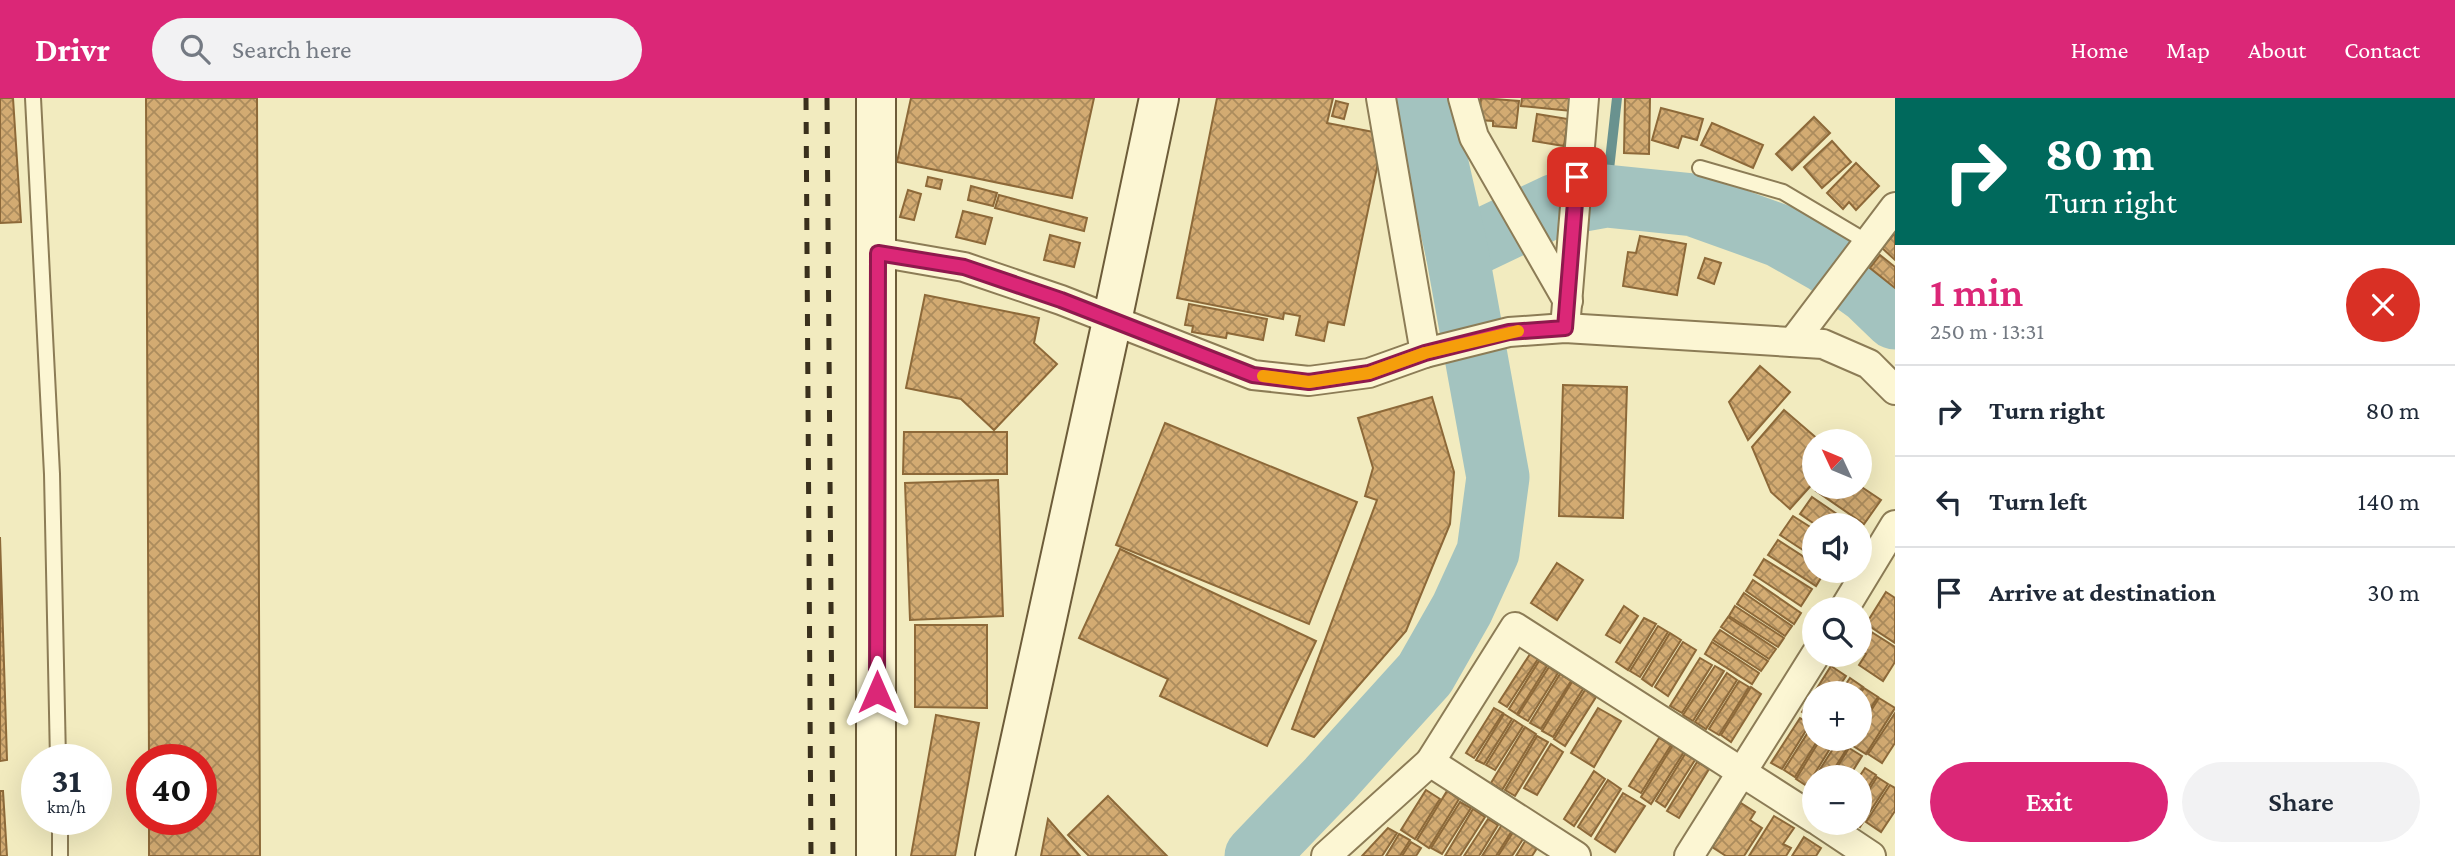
<!DOCTYPE html>
<html lang="en">
<head>
<meta charset="utf-8">
<style>
	:root { --surface:#fff; --page:#f2f2f3; --text:#1f2937; --muted:#747a83; --line:#e0e1e3; --accent:#db2777 }
	body { margin:0; font-family:"Crimson Pro",serif; background:var(--page); color:var(--text); height:100vh; display:flex; flex-direction:column; font-size:26px; white-space:nowrap }
	* { box-sizing:border-box; margin:0 }
	p { font-size:23px; color:var(--muted) }
	.icon { flex:none; width:38px; height:38px; fill:none; stroke:currentColor; stroke-width:2; stroke-linecap:round; stroke-linejoin:round }
	.map { position:relative; flex:1; overflow:hidden }
	.sheet { display:flex; flex-direction:column; background:var(--surface); width:560px }
	.sheet>* { flex:none }
	.top-card { background:#00695c; color:#fff; overflow:hidden }
	.needle { width:46px; rotate:314deg }
	.tools { position:absolute; left:1802px; top:331px; display:grid; gap:14px }
	.tools a { display:grid; place-items:center; width:70px; height:70px; border-radius:50%; background:var(--surface); box-shadow:0 7px 28px #0002; font-size:35px }
	.speed { position:absolute; left:21px; top:646px; display:flex; gap:14px; font-size:35px; font-weight:700; text-align:center }
	.speed>* { display:grid; place-content:center; width:91px; height:91px; border-radius:50%; background:var(--surface); box-shadow:0 7px 28px #0002; line-height:1 }
	.speed small { font-size:18px; font-weight:400 }
	.speed .limit { border:10px solid #d22; background:#fff; color:#111 }
	.pin { position:absolute; display:grid; place-items:center; width:60px; height:60px; color:#fff; margin:-30px; border-radius:14px; box-shadow:0 4px 10px #0006 }
	.me { position:absolute; width:77px; margin:-38px; rotate:0deg; stroke-linejoin:round; filter:drop-shadow(0 0 5px #0008) }
	.turn { display:flex; align-items:center; gap:24px; height:147px; padding:0 35px; font-size:32px }
	.turn .icon { width:91px; height:91px; stroke-width:2.5 }
	.turn b { display:block; font-size:49px; line-height:60px }
	.round { display:grid; place-items:center; flex:none; width:74px; height:74px; border-radius:37px; background:var(--page) }
	.head { display:flex; align-items:center; justify-content:space-between; height:119px; padding:0 35px }
	h1 { font-size:42px; font-weight:600; line-height:52px; color:var(--accent) }
	.action { display:flex; gap:14px; margin-top:auto; padding:14px 35px }
	.action a { flex:1; height:80px; border-radius:42px; background:var(--accent); color:#fff; font-size:28px; font-weight:600; line-height:80px; text-align:center }
	.action a+a { background:var(--page); color:var(--text) }
	ul { padding:0; list-style:none }
	li { display:flex; align-items:center; gap:21px; height:91px; padding:0 35px; border-top:2px solid var(--line) }
	li div { flex:1 }
	li b { display:block; font-size:26px }
	li em { font-style:normal }
	header { display:flex; align-items:center; gap:42px; box-sizing:border-box; height:98px; padding:0 35px; background:var(--accent); color:#fff }
	header strong { font-size:33px }
	nav { display:flex; gap:38px; margin-inline-start:auto; font-size:24px }
	.search { width:490px; height:63px; background:var(--page); display:flex; align-items:center; gap:18px; box-sizing:border-box; padding:0 24px; border-radius:38px; color:var(--muted); font-size:26px }
	main { display:flex; flex:1; min-height:0 }
	.map>svg:first-child { display:block }
	.lines { fill:none; stroke-linecap:round; stroke-linejoin:round }
	.stream { stroke:#69928f; stroke-width:10 }
	.river { stroke:#a3c3bf; stroke-width:63 }
	.building { fill:url(#building-cross-hatch); stroke:#8d6939; stroke-width:2 }
	.lane-casing { stroke:#8c7c56; stroke-width:18 }
	.street-casing { stroke:#8c7c56; stroke-width:32 }
	.secondary-casing { stroke:#6d5c39; stroke-width:42 }
	.lane { stroke:#fcf6d3; stroke-width:14 }
	.street { stroke:#fcf6d3; stroke-width:28 }
	.secondary { stroke:#fcf6d3; stroke-width:38 }
	.rail { stroke:#3a301c; stroke-width:5; stroke-dasharray:12 12; stroke-linecap:butt }
	.route-casing { stroke:#8e194d; stroke-width:18 }
	.route { stroke:#db2777; stroke-width:12 }
	.slow { stroke:#f59e0b; stroke-width:12 }
</style>
</head>
<body>
<header>
<strong>Drivr</strong>
<div class="search"><svg class="icon" aria-label="search" viewBox="0 0 24 24"><circle cx="10" cy="10" r="6"/><path d="M15 15l6 6"/></svg>Search here</div>
<nav><a>Home</a><a>Map</a><a>About</a><a>Contact</a></nav>
</header>
<main>
<div class="map">
<svg width="1895" height="758" viewBox="0 0 1895 758">
	<defs>
		<pattern id="building-cross-hatch" width="8" height="8" patternUnits="userSpaceOnUse" patternTransform="scale(1.75)"><rect width="8" height="8" fill="#d3ab72"/><path d="M0 0l8 8M0 8l8-8" fill="none" stroke="#ac8c5d"/></pattern>
	</defs>
	<rect width="100%" height="100%" fill="#f2ebbf"/>
	<g class="lines">
		<polyline class="stream" points="1606,98 1617,0"/>
		<g class="river">
			<polyline points="1457,154 1556,107 1606,98 1694,107 1780,138 1826,164 1868,194 1895,220"/>
			<polyline points="1256,758 1329,682 1425,576 1462,511 1488,454 1498,379 1457,154 1422,0"/>
		</g>
	</g>
	<g class="building">
		<polygon points="0,0 13,0 21,124 0,125"/>
		<polygon points="146,0 257,0 260,758 149,758 149,721 201,721 201,662 149,662"/>
		<polygon points="911,0 1094,0 1072,100 897,64"/>
		<polygon points="1217,0 1333,0 1327,25 1384,36 1344,227 1328,224 1324,243 1296,237 1300,218 1284,215 1283,221 1177,200"/>
		<polygon points="1481,0 1519,3 1516,30 1493,28 1493,23 1479,22"/>
		<polygon points="1522,0 1572,0 1571,13 1521,8"/>
		<polygon points="1625,0 1650,0 1649,56 1624,55"/>
		<polygon points="1336,3 1348,6 1344,21 1332,18"/>
		<polygon points="1661,10 1703,21 1697,42 1682,38 1678,50 1652,42"/>
		<polygon points="1537,16 1568,21 1564,48 1533,43"/>
		<polygon points="1814,19 1830,35 1792,72 1776,56"/>
		<polygon points="1712,25 1763,47 1753,70 1701,47"/>
		<polygon points="1832,43 1851,64 1822,90 1804,69"/>
		<polygon points="1856,65 1879,88 1856,112 1849,104 1843,111 1827,95"/>
		<polygon points="928,79 942,82 940,91 926,88"/>
		<polygon points="971,88 997,95 993,108 968,102"/>
		<polygon points="908,92 921,96 914,122 900,119"/>
		<polygon points="999,97 1087,120 1084,133 995,110"/>
		<polygon points="963,113 992,120 985,146 956,139"/>
		<polygon points="1894,136 1895,137 1895,162 1882,150"/>
		<polygon points="1050,137 1080,145 1074,169 1044,162"/>
		<polygon points="1640,138 1686,146 1677,197 1623,188 1628,154 1636,155"/>
		<polygon points="1880,157 1895,169 1895,190 1870,170"/>
		<polygon points="1705,160 1721,165 1714,186 1698,180"/>
		<polygon points="925,197 1039,220 1034,245 1057,266 994,332 961,301 906,290"/>
		<polygon points="1189,206 1267,221 1263,242 1227,235 1226,240 1192,234 1193,228 1185,227"/>
		<polygon points="1760,268 1790,294 1748,342 1729,304"/>
		<polygon points="1563,287 1627,289 1623,420 1559,418"/>
		<polygon points="1432,299 1454,374 1450,426 1406,533 1314,639 1292,631 1377,402 1365,398 1373,370 1358,320"/>
		<polygon points="1784,312 1820,343 1815,343 1815,383 1790,411 1771,394 1752,349"/>
		<polygon points="1165,325 1357,404 1309,526 1116,447"/>
		<polygon points="904,334 1007,334 1007,376 903,376"/>
		<polygon points="998,382 1003,518 910,522 905,385"/>
		<polygon points="1820,388 1860,388 1881,402 1864,426 1816,393"/>
		<polygon points="1812,399 1853,427 1816,427 1800,416"/>
		<polygon points="1793,418 1815,432 1815,460 1780,437"/>
		<polygon points="0,439 7,662 0,663"/>
		<polygon points="1778,442 1815,466 1815,472 1825,473 1816,488 1768,457"/>
		<polygon points="1120,451 1316,543 1267,648 1160,598 1168,581 1079,540"/>
		<polygon points="1764,461 1812,491 1801,508 1754,477"/>
		<polygon points="1557,465 1583,482 1557,522 1531,505"/>
		<polygon points="1753,482 1801,515 1794,526 1746,493"/>
		<polygon points="1886,494 1895,500 1895,545 1866,526"/>
		<polygon points="1744,495 1792,528 1785,538 1737,506"/>
		<polygon points="1624,508 1638,518 1620,545 1606,537"/>
		<polygon points="1735,508 1784,540 1778,549 1729,518"/>
		<polygon points="1728,519 1776,551 1769,561 1721,529"/>
		<polygon points="1644,520 1656,526 1628,572 1616,564"/>
		<polygon points="915,527 987,527 987,610 915,609"/>
		<polygon points="1658,528 1668,534 1640,579 1630,573"/>
		<polygon points="1862,528 1895,549 1895,564 1883,583 1859,567 1866,556 1860,552"/>
		<polygon points="1720,532 1768,563 1761,573 1713,542"/>
		<polygon points="1670,535 1681,542 1652,588 1642,581"/>
		<polygon points="1683,544 1696,552 1668,598 1655,589"/>
		<polygon points="1712,544 1759,575 1752,586 1705,556"/>
		<polygon points="1530,556 1538,561 1507,609 1499,604"/>
		<polygon points="1700,560 1712,567 1682,615 1670,608"/>
		<polygon points="1539,563 1547,568 1517,616 1509,611"/>
		<polygon points="1715,568 1724,573 1693,623 1683,617"/>
		<polygon points="1831,568 1846,578 1835,595 1815,595 1815,622 1802,614"/>
		<polygon points="1549,569 1558,575 1528,623 1518,617"/>
		<polygon points="1727,575 1737,582 1706,631 1695,624"/>
		<polygon points="1560,576 1571,583 1541,631 1530,625"/>
		<polygon points="1850,580 1863,589 1858,595 1840,595"/>
		<polygon points="1739,583 1749,589 1719,637 1709,631"/>
		<polygon points="1572,584 1583,591 1553,639 1542,633"/>
		<polygon points="1751,589 1761,596 1731,644 1721,637"/>
		<polygon points="1864,590 1878,599 1860,626 1860,596"/>
		<polygon points="1585,592 1596,599 1565,648 1554,641"/>
		<polygon points="1879,600 1895,610 1866,656 1850,646 1854,640 1860,640 1860,630"/>
		<polygon points="1494,610 1503,615 1474,660 1466,655"/>
		<polygon points="1598,610 1621,623 1594,669 1571,655"/>
		<polygon points="1895,615 1895,645 1882,665 1868,656"/>
		<polygon points="1504,616 1512,621 1484,666 1476,662"/>
		<polygon points="936,617 979,625 955,758 911,758"/>
		<polygon points="1800,620 1810,626 1782,671 1771,665"/>
		<polygon points="1514,622 1523,628 1495,672 1486,667"/>
		<polygon points="1812,628 1815,629 1815,640 1819,640 1795,679 1784,672"/>
		<polygon points="1525,629 1536,636 1502,692 1491,685"/>
		<polygon points="1537,638 1548,644 1515,698 1505,692"/>
		<polygon points="1659,640 1671,647 1641,695 1629,688"/>
		<polygon points="1821,640 1836,641 1807,688 1796,681"/>
		<polygon points="1838,643 1848,649 1829,679 1815,679"/>
		<polygon points="1551,646 1563,654 1537,697 1524,690"/>
		<polygon points="1673,647 1684,654 1651,706 1641,699"/>
		<polygon points="1849,650 1862,658 1849,679 1831,679"/>
		<polygon points="1685,656 1695,662 1665,709 1656,703"/>
		<polygon points="1697,664 1709,671 1679,720 1667,713"/>
		<polygon points="1865,670 1876,677 1860,702 1859,679"/>
		<polygon points="1594,673 1605,681 1574,728 1564,721"/>
		<polygon points="1877,679 1888,686 1860,729 1854,724 1860,724 1860,706"/>
		<polygon points="1608,682 1621,691 1591,738 1578,729"/>
		<polygon points="1890,687 1895,690 1895,713 1881,734 1866,724"/>
		<polygon points="1426,692 1440,701 1415,741 1401,732"/>
		<polygon points="0,693 3,693 7,758 0,758"/>
		<polygon points="1447,693 1459,701 1429,750 1417,742"/>
		<polygon points="1623,695 1645,708 1615,754 1595,741"/>
		<polygon points="1108,698 1167,758 1089,758 1068,737"/>
		<polygon points="1460,704 1471,710 1442,756 1431,750"/>
		<polygon points="1741,705 1755,714 1750,722 1762,730 1744,758 1726,758 1712,749"/>
		<polygon points="1473,711 1485,719 1460,758 1445,758"/>
		<polygon points="1774,718 1794,730 1783,746 1791,750 1786,758 1749,758"/>
		<polygon points="1048,721 1080,758 1041,758"/>
		<polygon points="1488,721 1498,727 1479,758 1464,758"/>
		<polygon points="1503,725 1513,731 1496,758 1482,758"/>
		<polygon points="1388,730 1397,735 1382,758 1362,758"/>
		<polygon points="1515,731 1525,738 1512,758 1498,758"/>
		<polygon points="1399,736 1410,742 1400,758 1386,758"/>
		<polygon points="1804,739 1821,750 1816,758 1792,758"/>
		<polygon points="1527,740 1539,747 1532,758 1516,758"/>
		<polygon points="1411,744 1421,750 1416,758 1402,758"/>
	</g>
	<g class="lines">
		<g class="lane-casing">
			<g id="lane">
				<polyline points="33,0 52,376 58,662"/>
				<polyline points="1700,70 1783,94 1869,145"/>
				<polyline points="60,721 60,758"/>
			</g>
		</g>
		<g class="street-casing">
			<g id="street">
				<polyline points="1381,0 1425,255"/>
				<polyline points="1463,0 1474,39 1568,203"/>
				<polyline points="878,154 964,169 1061,202 1253,277 1309,283 1369,275 1425,255 1509,234 1565,230 1823,246 1869,266 1895,292"/>
				<polyline points="1565,230 1584,0"/>
				<polyline points="1793,244 1895,109"/>
				<polyline points="1844,511 1895,427"/>
				<polyline points="1430,664 1576,758"/>
				<polyline points="1820,724 1871,758"/>
				<polyline points="1326,758 1430,664 1515,529 1815,721"/>
				<polyline points="1689,758 1816,556"/>
			</g>
		</g>
		<g class="secondary-casing">
			<g id="secondary">
				<polyline points="876,0 876,758"/>
				<polyline points="995,758 1112,223 1159,0"/>
			</g>
		</g>
		<use href="#lane" class="lane"/>
		<use href="#street" class="street"/>
		<use href="#secondary" class="secondary"/>
		<g class="rail">
			<polyline points="806,0 811,758"/>
			<polyline points="827,0 833,758"/>
		</g>
	</g>
	<g class="lines">
		<g class="route-casing">
			<polyline id="route" points="877,594 878,155 964,169 1061,202 1253,277 1309,284 1369,275 1425,255 1509,234 1565,230 1577,79"/>
		</g>
		<use href="#route" class="route"/>
		<polyline class="slow" points="1263,278 1309,284 1369,275 1425,255 1518,233"/>
	</g>
</svg>
<div class="tools">
<a><svg class="needle" viewBox="-14 -14 28 28"><path d="M0-13l5 13h-10z" fill="#e53935"/><path d="M0 13l5-13h-10z" fill="#747a83"/></svg></a>
<a><svg class="icon" aria-label="sound" viewBox="0 0 24 24"><path d="M4 9h4l5-4v14l-5-4H4zM17 9q2 3 0 6"/></svg></a>
<a><svg class="icon" aria-label="search" viewBox="0 0 24 24"><circle cx="10" cy="10" r="6"/><path d="M15 15l6 6"/></svg></a>
<a>+</a>
<a>−</a>
</div>
<div class="speed"><div>31<small>km/h</small></div><div class="limit">40</div></div>
<div class="pin" style="left:1577px;top:79px;background:#d93025"><svg class="icon" aria-label="arrive" viewBox="0 0 24 24"><path d="M6 21V4h12l-3 4 3 4H6"/></svg></div>
<svg class="me" style="left:877px;top:594px" viewBox="-20 -20 40 40"><path d="M0-17L14 15 0 8-14 15z" fill="#db2777" stroke="#fff" stroke-width="4"/></svg>
</div>
<section class="sheet">
<div class="top-card">
<div class="turn"><svg class="icon" aria-label="right" viewBox="0 0 24 24"><path d="M7 20v-9h11M14 6l5 5-5 5"/></svg><div><b>80 m</b>Turn right</div></div>
</div>
<div class="head"><div><h1>1 min</h1><p>250 m · 13:31</p></div><a class="round" style="background:#d93025;color:#fff"><svg class="icon" aria-label="close" viewBox="0 0 24 24"><path d="M6 6l12 12M18 6L6 18"/></svg></a></div>
<ul>
<li><svg class="icon" aria-label="right" viewBox="0 0 24 24"><path d="M7 20v-9h11M14 6l5 5-5 5"/></svg><div><b>Turn right</b></div><em>80 m</em></li>
<li><svg class="icon" aria-label="left" viewBox="0 0 24 24"><path d="M17 20v-9H6M10 6l-5 5 5 5"/></svg><div><b>Turn left</b></div><em>140 m</em></li>
<li><svg class="icon" aria-label="arrive" viewBox="0 0 24 24"><path d="M6 21V4h12l-3 4 3 4H6"/></svg><div><b>Arrive at destination</b></div><em>30 m</em></li>
</ul>
<div class="action"><a>Exit</a><a>Share</a></div>
</section>
</main>
</body>
</html>
